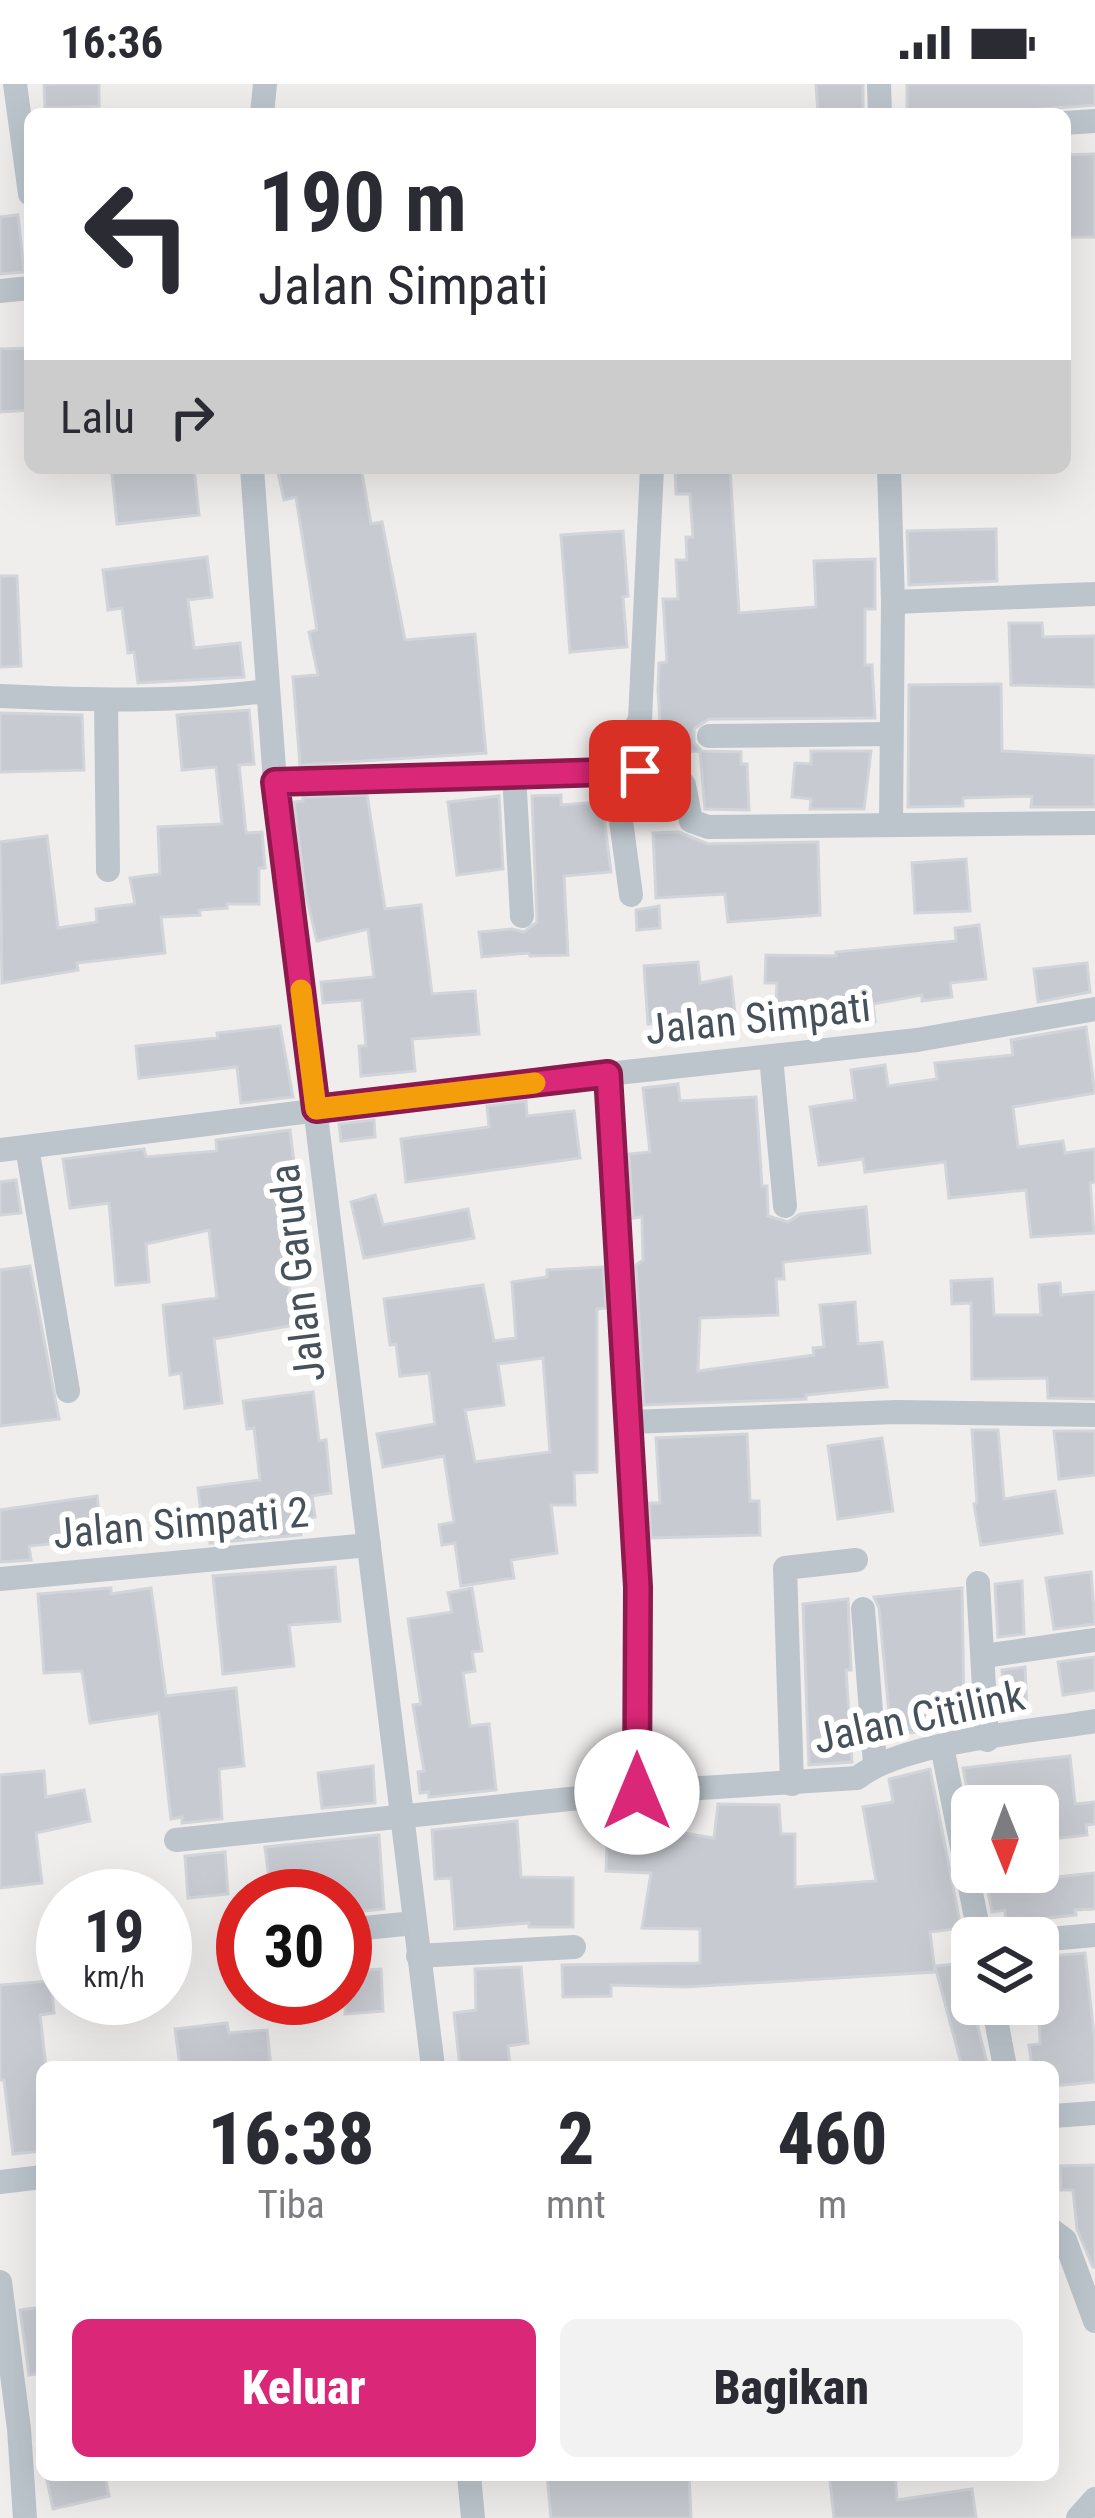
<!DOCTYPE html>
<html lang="id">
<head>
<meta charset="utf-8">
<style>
	:root { --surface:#fff; --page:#f2f2f3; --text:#2b2b33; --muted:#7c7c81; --accent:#db2777 }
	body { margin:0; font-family:"Roboto Condensed",sans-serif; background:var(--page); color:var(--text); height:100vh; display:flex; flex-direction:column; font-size:45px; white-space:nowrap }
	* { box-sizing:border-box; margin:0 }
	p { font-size:39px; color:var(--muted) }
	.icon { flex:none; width:66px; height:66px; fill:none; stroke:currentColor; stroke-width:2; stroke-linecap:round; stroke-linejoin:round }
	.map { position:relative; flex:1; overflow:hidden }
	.drawer { position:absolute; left:36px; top:1977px; width:1023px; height:420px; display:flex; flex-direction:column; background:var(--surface); border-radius:18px; box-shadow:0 12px 48px #0002 }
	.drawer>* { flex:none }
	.hud { position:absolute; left:24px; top:24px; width:1047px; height:366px; border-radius:18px; box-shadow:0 12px 48px #0002; background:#fff; color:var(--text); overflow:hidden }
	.needle { width:78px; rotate:179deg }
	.controls { position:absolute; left:951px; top:1701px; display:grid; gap:24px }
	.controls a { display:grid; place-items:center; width:108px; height:108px; border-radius:18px; background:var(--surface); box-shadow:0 12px 48px #0002; font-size:60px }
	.speed { position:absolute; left:36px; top:1785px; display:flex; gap:24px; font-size:60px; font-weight:700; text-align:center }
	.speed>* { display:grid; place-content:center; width:156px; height:156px; border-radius:50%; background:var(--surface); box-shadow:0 12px 48px #0002; line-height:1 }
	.speed small { font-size:30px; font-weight:400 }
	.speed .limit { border:18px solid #d22; background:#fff; color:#111 }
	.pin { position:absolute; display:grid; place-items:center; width:102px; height:102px; color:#fff; margin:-51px; border-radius:24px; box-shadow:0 6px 18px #0006 }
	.me { position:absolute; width:132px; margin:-66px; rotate:0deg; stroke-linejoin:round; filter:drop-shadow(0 0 9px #0008) }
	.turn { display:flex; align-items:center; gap:42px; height:252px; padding:0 36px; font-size:54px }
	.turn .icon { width:156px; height:156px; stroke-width:2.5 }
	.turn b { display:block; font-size:84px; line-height:102px }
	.then { display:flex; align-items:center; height:114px; padding:0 36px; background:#0003; gap:24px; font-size:45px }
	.eta { display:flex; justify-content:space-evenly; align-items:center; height:204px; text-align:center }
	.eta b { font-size:72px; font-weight:800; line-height:84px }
	.button { display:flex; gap:24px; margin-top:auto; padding:24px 36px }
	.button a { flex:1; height:138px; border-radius:18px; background:var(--accent); color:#fff; font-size:48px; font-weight:800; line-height:138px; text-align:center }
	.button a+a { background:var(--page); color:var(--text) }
	.status { display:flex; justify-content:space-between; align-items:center; height:84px; padding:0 60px; background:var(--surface); direction:ltr }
	.status svg { height:33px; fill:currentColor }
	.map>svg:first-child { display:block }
	.building { fill:#c7cad0; stroke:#d1d4d9; stroke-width:3; fill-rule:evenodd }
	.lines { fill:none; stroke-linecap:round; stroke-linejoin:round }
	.minor { stroke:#bcc5cc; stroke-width:24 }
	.route-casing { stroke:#8e194d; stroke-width:30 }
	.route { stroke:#db2777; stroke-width:21 }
	.slow { stroke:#f59e0b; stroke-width:21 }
	.labels { text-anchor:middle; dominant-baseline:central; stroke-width:12; stroke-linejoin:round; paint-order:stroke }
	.street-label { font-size:42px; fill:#46515a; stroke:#fff }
</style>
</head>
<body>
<div class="status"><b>16:36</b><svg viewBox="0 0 49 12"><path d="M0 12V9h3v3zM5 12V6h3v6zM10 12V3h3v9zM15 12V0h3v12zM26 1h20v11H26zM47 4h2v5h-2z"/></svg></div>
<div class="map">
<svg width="1095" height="2434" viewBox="0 0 1095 2434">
	<rect width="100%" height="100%" fill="#f0eded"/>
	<g class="building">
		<polygon points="44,0 99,0 99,22 45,24"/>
		<polygon points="816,0 863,0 863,30 818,30"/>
		<polygon points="907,0 1095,0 1095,21 1029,26 1029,30 907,30"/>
		<polygon points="1095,70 1095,153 1065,153 1065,71"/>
		<polygon points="18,131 24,188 0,190 0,133"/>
		<polygon points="30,264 30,326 0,328 0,265"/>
		<polygon points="114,384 194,384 199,431 117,440 112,390"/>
		<polygon points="277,384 361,384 371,440 382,438 405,556 475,550 486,669 300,681 293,593 318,591 309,548 317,546 296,413 284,416"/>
		<polygon points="675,384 730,384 739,529 816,523 814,477 875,475 875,525 865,525 865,581 872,581 875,634 709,635 694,645 694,659 702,667 741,668 741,680 747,680 749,726 705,725 700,667 662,669 658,607 659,579 667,578 663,515 678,515 676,476 687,476 686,453 693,453 690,410 676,410"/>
		<polygon points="996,445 997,497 909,501 907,447"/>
		<polygon points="623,447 628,512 623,513 627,563 570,568 561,451"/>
		<polygon points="207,473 212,513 188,516 194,564 240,559 244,593 138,599 134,568 128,569 122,524 108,526 103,486"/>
		<polygon points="0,492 17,492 21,582 0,583"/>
		<polygon points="1009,539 1042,539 1043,553 1095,552 1095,603 1011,601"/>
		<polygon points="1001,600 1002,667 1095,672 1095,723 1031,723 1032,712 963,714 963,722 908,723 909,601"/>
		<polygon points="249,626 254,680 239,681 246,749 262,748 265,784 259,784 259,820 227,820 227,824 199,826 200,831 161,833 165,869 77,879 78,886 2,899 0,758 47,752 58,844 97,838 96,825 135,820 130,794 160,790 158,743 222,740 216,683 182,686 177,631"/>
		<polygon points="0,629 82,631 84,686 0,688"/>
		<polygon points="811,667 871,667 864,725 810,725 811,715 792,713 795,679 811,680"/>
		<polygon points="367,711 385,825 421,821 432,910 475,907 479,950 412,955 415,987 361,992 359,962 366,962 362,916 323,919 321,898 374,893 368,845 317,857 306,812 294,718 303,717 303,713"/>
		<polygon points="561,711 561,721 602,718 611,788 564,792 568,871 530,872 529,869 482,873 479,848 512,845 524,848 537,838 532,712"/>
		<polygon points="499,712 503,785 457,791 448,718"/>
		<polygon points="679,748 708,760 818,758 820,831 728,838 725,810 656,814 653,749"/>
		<polygon points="966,775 970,827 915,829 912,779"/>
		<polygon points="659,822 660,844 637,846 636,826"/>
		<polygon points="979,841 986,895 950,899 952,913 922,917 922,911 873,920 875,938 843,941 841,925 776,924 777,899 765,899 766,871 836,872 836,868 956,857 955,844"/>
		<polygon points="698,878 700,899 731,893 735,930 648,940 644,882"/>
		<polygon points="1087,879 1090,908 1038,918 1034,885"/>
		<polygon points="280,942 293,1013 241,1019 237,983 139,994 136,962 218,954 217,949"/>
		<polygon points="1086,943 1095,1009 1013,1023 1018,1063 1063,1057 1065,1069 1095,1065 1095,1098 1090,1099 1094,1149 1031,1153 1026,1106 949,1114 945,1078 865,1088 863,1075 819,1081 810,1023 855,1016 851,986 885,981 888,1002 937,995 935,979 1013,971 1011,956"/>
		<polygon points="678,1000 680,1017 756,1013 762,1102 767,1102 768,1132 788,1138 800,1130 866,1123 870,1169 783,1178 784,1195 776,1195 778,1231 700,1234 698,1287 814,1271 813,1264 824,1263 820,1221 855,1218 858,1260 882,1258 887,1303 806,1311 806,1315 644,1321 636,1181 643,1176 642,1133 633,1134 629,1070 650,1068 643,1004"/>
		<polygon points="526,1017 527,1032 574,1027 580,1074 406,1098 401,1055 489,1043 487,1022"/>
		<polygon points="374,1036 375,1053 341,1057 339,1040"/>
		<polygon points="290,1046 307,1187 287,1189 295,1241 214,1255 222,1319 185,1324 181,1289 170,1291 163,1221 217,1214 209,1146 146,1160 149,1198 116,1201 109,1119 70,1124 63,1075 144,1065 146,1073 217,1067 216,1056"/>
		<polygon points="16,1096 21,1129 0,1131 0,1098"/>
		<polygon points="375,1111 383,1141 468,1125 474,1154 364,1174 351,1118"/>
		<polygon points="30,1182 59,1335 0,1342 0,1186"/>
		<path d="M603 1183 606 1224 597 1225V1388L574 1389 575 1421H551L557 1469 511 1476 514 1494 461 1502 455 1459 442 1461 439 1441 454 1438 444 1372 383 1383 377 1350 435 1340 429 1289 400 1292 396 1260 390 1261 384 1215 483 1201 494 1257 516 1254 512 1198 547 1193V1186ZM543 1274 550 1368 475 1378 465 1326 504 1321 498 1280Z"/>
		<polygon points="992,1195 994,1231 1041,1231 1039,1201 1060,1199 1061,1211 1095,1208 1095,1315 1048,1314 1047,1294 972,1295 971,1219 952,1220 951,1197"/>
		<polygon points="313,1308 319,1357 326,1356 331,1409 312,1412 315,1433 301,1435 301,1451 210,1459 210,1453 204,1453 198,1404 260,1396 254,1344 247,1345 243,1317"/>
		<polygon points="972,1346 998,1346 1004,1415 1055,1407 1062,1449 981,1461 974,1420 977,1419"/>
		<polygon points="1054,1347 1095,1347 1095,1391 1059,1395"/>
		<polygon points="747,1350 750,1417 759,1417 760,1451 651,1454 649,1419 660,1419 656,1354"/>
		<polygon points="882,1354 893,1427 838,1435 828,1362"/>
		<polygon points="97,1412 102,1455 29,1462 31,1476 0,1478 0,1426"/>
		<polygon points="335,1483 340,1537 289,1541 294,1582 223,1590 213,1492"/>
		<polygon points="1091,1488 1095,1540 1054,1545 1046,1494"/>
		<polygon points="1022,1497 1024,1550 998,1553 995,1500"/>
		<polygon points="111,1504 111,1510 151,1504 166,1612 236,1604 244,1682 219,1685 222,1735 182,1739 182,1733 171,1735 159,1629 90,1639 82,1587 44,1589 38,1510"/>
		<polygon points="472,1504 482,1567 472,1568 475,1587 463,1589 470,1642 489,1640 496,1706 429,1713 429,1708 420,1709 418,1688 424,1687 413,1621 421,1620 408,1535 452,1528 448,1509"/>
		<polygon points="962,1504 964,1629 930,1631 931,1647 891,1650 879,1524 874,1513"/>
		<polygon points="848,1515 851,1586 846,1586 852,1678 809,1681 803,1520"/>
		<polygon points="1095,1573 1095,1606 1063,1611 1058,1578"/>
		<polygon points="1025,1583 1027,1627 1004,1628 1002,1586"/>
		<polygon points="1070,1672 1075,1720 1095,1718 1095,1740 1086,1741 1087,1751 1053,1755 1051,1736 1038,1737 1038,1722 1021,1722 1020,1711 969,1716 963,1684"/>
		<polygon points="373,1682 375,1719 322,1724 318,1689"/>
		<polygon points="930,1685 961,1844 930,1848 935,1888 686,1903 611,1901 611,1912 563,1913 562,1881 700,1879 700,1845 642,1844 651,1789 606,1787 608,1732 645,1733 645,1743 714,1754 718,1720 779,1721 781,1750 795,1750 795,1803 876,1797 863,1723 893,1718 889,1695"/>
		<polygon points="44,1687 46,1713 84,1706 90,1737 36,1749 42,1799 0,1804 0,1691"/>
		<polygon points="517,1737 521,1793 573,1794 573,1843 529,1843 529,1839 455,1845 451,1794 435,1795 432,1746"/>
		<polygon points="379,1751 384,1825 345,1829 345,1812 304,1812 303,1808 271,1812 265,1763"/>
		<polygon points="225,1768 228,1810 188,1814 185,1772"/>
		<polygon points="984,1788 1017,1788 1019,1797 1095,1789 1095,1825 1075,1826 1076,1831 1006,1839 1005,1826 992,1828"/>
		<polygon points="365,1861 366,1886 381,1885 383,1927 345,1930 345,1862"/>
		<polygon points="1085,1869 1095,1960 1095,1998 1053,2002 1053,1983 1032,1983 1029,1961 1040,1960 1038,1885 1051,1884 1050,1872"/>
		<polygon points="970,1879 972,1920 988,1983 962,1983 935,1882"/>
		<polygon points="521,1883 528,1959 508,1962 510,1983 460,1983 454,1929 476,1926 475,1885"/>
		<polygon points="51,1897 54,1929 40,1931 46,1983 42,1983 42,2067 13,2070 4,1996 0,1996 0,1901"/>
		<polygon points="227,1939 229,1949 267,1946 271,1983 180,1983 175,1945"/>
		<polygon points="1095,2081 1095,2183 1093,2183 1077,2145 1073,2106 1061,2106 1060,2082"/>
		<polygon points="42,2223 42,2289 29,2291 20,2226"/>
		<polygon points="46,2391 105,2391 109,2412 53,2425"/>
		<polygon points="547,2391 689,2391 691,2434 551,2434"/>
		<polygon points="895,2391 897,2416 972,2405 976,2434 834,2434 830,2396"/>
	</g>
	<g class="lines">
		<g class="minor">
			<polyline points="15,0 30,110"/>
			<polyline points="879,0 880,30"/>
			<polyline points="262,30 265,0"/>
			<polyline points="1065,39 1095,37"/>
			<polyline points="0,207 30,204"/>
			<polyline points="252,384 275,698 433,1983"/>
			<polyline points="889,384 893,518 891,739"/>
			<polyline points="893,518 1095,510"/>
			<path d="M0 612C89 616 177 619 266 607"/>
			<polyline points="106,617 108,786"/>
			<polyline points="709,652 891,650"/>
			<polyline points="514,690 522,832"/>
			<polyline points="275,698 614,685 675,689 684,701 691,737 708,743 1095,739"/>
			<polyline points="631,811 614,685 640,635 652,384"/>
			<polyline points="771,973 785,1122"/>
			<polyline points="608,990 629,1338 897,1328 1095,1331"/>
			<polyline points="27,1063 68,1307"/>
			<polyline points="0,1066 608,990 917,956 1095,925"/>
			<polyline points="629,1338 637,1503 637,1708"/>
			<polyline points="0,1495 369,1461"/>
			<polyline points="978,1499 987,1656"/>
			<polyline points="863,1525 875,1680"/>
			<polyline points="984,1572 1095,1556"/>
			<polyline points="942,1662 980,1854"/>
			<polyline points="792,1700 785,1484 856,1476"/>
			<path d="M176 1756 637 1708 857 1694C904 1657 1032 1648 1095 1637"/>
			<polyline points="345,1846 414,1839"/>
			<polyline points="1038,1856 1095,1851"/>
			<polyline points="418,1872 574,1863"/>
			<polyline points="993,1920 1005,1983"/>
			<polyline points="1053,2032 1095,2029"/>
			<polyline points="0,2098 42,2093"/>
			<polyline points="1053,2147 1065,2156 1095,2237"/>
			<polyline points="0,2198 19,2345 25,2434"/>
			<polyline points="469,2391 473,2434"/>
			<polyline points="1078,2434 1095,2415"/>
		</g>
	</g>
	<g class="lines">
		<g class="route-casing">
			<polyline id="route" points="637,1708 638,1503 608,990 316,1025 275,698 640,687"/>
		</g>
		<use href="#route" class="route"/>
		<polyline class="slow" points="301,906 316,1025 535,999"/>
	</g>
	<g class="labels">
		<g class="street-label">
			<text transform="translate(758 934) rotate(-6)">Jalan Simpati</text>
			<text transform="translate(297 1189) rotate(-97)">Jalan Garuda</text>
			<text transform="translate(181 1439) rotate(-5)">Jalan Simpati 2</text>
			<text transform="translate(919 1633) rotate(-12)">Jalan Citilink</text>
		</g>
	</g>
</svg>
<div class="controls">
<a><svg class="needle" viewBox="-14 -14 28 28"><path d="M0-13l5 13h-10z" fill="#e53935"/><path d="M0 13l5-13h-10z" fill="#7c7c81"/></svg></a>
<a><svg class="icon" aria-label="layers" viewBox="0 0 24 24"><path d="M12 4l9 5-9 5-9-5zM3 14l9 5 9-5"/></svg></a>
</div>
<div class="speed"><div>19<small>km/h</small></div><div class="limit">30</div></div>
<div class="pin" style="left:640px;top:687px;background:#d93025"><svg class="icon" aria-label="arrive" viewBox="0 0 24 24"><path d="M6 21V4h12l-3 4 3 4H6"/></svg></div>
<svg class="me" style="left:637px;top:1708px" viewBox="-20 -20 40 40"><circle r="19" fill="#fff"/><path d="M0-13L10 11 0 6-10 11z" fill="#db2777"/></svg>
<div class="hud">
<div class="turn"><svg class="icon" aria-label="left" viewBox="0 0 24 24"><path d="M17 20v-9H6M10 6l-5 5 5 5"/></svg><div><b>190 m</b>Jalan Simpati</div></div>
<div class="then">Lalu<svg class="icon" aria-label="right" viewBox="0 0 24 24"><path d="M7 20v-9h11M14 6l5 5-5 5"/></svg></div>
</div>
<section class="drawer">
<div class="eta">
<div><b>16:38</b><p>Tiba</p></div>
<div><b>2</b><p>mnt</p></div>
<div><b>460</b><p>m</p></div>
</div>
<div class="button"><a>Keluar</a><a>Bagikan</a></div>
</section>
</div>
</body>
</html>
